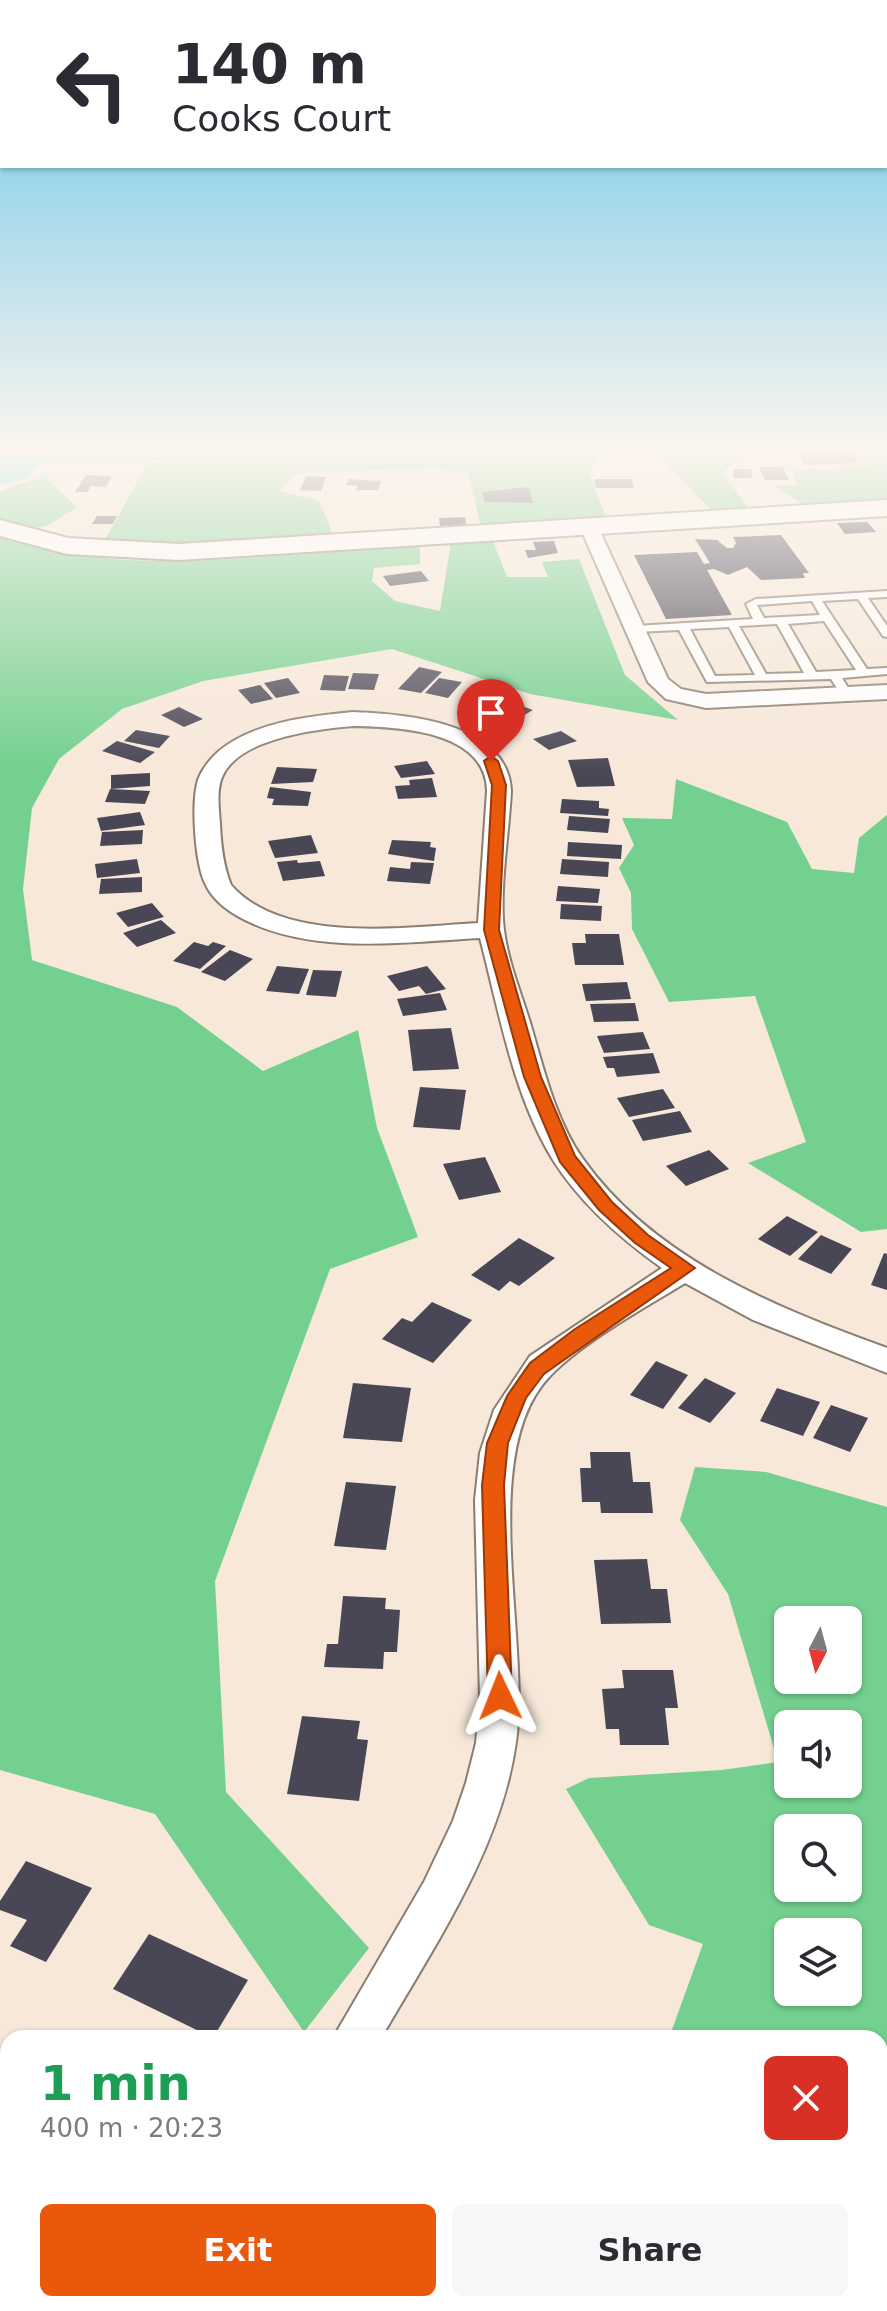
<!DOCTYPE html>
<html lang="en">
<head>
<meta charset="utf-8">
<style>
	:root { --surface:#fff; --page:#f7f7f7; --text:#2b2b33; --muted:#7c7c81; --accent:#ea580c }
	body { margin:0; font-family:"DejaVu Sans",sans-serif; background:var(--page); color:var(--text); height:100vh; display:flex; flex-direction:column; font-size:30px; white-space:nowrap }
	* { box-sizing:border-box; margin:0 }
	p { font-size:26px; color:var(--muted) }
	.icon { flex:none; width:44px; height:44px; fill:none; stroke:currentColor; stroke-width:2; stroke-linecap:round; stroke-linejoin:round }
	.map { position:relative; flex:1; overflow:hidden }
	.details { position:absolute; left:0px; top:2030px; width:888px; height:282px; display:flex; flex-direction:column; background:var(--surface); border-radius:24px 24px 0 0; box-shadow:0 2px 6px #0004 }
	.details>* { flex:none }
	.top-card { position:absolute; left:0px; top:0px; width:888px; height:168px; box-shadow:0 2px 6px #0004; background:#fff; color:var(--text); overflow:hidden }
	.needle { width:52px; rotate:186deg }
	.fabs { position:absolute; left:774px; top:1606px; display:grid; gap:16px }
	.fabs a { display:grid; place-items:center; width:88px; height:88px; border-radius:12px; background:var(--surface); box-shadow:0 2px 6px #0004; font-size:40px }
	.pin { position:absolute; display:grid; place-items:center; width:68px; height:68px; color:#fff; margin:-82px -34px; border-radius:50% 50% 50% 0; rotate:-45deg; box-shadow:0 0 8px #0007 }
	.pin .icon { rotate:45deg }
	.me { position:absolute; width:88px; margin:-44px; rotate:358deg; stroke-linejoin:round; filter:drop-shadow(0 0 6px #0008) }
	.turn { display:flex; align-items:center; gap:28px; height:168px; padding:0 40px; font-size:36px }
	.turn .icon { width:104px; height:104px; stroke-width:2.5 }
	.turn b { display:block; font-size:56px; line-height:68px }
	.round { display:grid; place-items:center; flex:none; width:84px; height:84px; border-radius:12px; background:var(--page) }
	.head { display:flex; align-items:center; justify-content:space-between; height:136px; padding:0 40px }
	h1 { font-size:48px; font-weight:700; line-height:60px; color:#1e9e55 }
	.primary-button { display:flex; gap:16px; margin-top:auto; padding:16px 40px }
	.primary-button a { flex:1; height:92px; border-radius:12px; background:var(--accent); color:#fff; font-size:32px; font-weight:700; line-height:92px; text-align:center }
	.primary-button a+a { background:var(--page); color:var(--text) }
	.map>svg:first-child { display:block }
	.forest { fill:#73d08f; fill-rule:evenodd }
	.water { fill:#35d9eb }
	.building { fill:#494756 }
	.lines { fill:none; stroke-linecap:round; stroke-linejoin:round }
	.lane-casing { stroke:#8b7e71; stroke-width:4 }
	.street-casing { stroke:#8b7e71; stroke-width:4 }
	.secondary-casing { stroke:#8b7e71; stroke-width:4 }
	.lane { fill:#fff; fill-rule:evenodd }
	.street { fill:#fff; fill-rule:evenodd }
	.secondary { fill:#fff; fill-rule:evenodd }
	.route { fill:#ea580c; stroke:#983908; stroke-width:2 }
</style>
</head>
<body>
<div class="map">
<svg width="887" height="2311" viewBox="0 0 887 2311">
	<rect width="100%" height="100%" fill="#f7e8d9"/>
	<g class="forest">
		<polygon points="286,448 755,448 722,473 751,511 713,512 653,450 598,458 589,472 607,520 481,528 468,472 438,469 320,471 294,475 279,491 319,501 333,534 153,546 104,542 147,464"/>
		<polygon points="779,448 887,448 887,503 807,507 773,485 797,486 793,469 833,469 869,464 851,449"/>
		<path d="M44 476 77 507C42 530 41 533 0 521V491Z"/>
		<path d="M0 537C38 547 75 556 114 559 215 567 319 549 420 546V564L374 568 372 581 395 601 440 611 451 542 492 539 507 577H548L542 562 579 559 625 675 678 720 530 694 392 649 203 681 122 709 59 759 32 808 23 889 32 960 177 1007 263 1071 358 1030 377 1128 418 1237 330 1269 215 1581 226 1792 369 1948 304 2032 155 1814 0 1770Z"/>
		<polygon points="676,779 787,822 812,869 854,873 859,838 887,815 887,1229 861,1232 748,1163 806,1142 755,996 669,1002 632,929 631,893 619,868 634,845 622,818 672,819"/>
		<path d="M695 1467 766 1472 887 1507V2119L880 2123V2038H669L703 1944 649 1925 566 1789 589 1778 722 1770 778 1762 728 1594 680 1520ZM788 1620H848V1680H788ZM788 1724H848V1784H788ZM788 1828H848V1888H788ZM788 1932H848V1992H788Z"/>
		<polygon points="260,2304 574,2304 562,2311 256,2311"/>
	</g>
	<polygon class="water" points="0,448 286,448 194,459 41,463 23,480 0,484"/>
	<g class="building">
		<polygon points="851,452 858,463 805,465 798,454"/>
		<polygon points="759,467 783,467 789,480 765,480"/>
		<polygon points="733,469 751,469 752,478 734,478"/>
		<polygon points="86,475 112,476 106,487 91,486 87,492 75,492"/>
		<polygon points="306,476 326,477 321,491 300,490"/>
		<polygon points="348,479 381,481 378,490 356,490 358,486 346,485"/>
		<polygon points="594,479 632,479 634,488 596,488"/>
		<polygon points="529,487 533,503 485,502 482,492"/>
		<polygon points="97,516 117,516 113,524 92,524"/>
		<polygon points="465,517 466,526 440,526 439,518"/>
		<polygon points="867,522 876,532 845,534 837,523"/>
		<polygon points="781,535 809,573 803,573 805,578 761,580 747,567 728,575 714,569 707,570 732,615 666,619 634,555 697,552 704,564 710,563 695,539 717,540 727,548 733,548 736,543 733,537"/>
		<polygon points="554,541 558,553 528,558 525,550 536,550 533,542"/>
		<polygon points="421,571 429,581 390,586 383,576"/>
		<polygon points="419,667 442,672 421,693 398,689"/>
		<polygon points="353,673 379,674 374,690 348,689"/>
		<polygon points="324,675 349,676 345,691 320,690"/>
		<polygon points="288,678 300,693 276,698 264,683"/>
		<polygon points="439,678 462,682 448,698 425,693"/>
		<polygon points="260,685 273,699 251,704 238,690"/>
		<polygon points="487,691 506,698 482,711 463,704"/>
		<polygon points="519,705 533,710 514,721 491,712 503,706 512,709"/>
		<polygon points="179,707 203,719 184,727 161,715"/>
		<polygon points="136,730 170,736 159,748 124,741"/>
		<polygon points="561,731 577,741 549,750 533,739"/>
		<polygon points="117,741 155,752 140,763 102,751"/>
		<polygon points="608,758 615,786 577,787 568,760"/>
		<polygon points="427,761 435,774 401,778 394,766"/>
		<polygon points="277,767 317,769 313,782 271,784"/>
		<polygon points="150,773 150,786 111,789 111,775"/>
		<polygon points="432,778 437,797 398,799 395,786 410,785 409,780"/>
		<polygon points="270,787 311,792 308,806 272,805 274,799 267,798"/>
		<polygon points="110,789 150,791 145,804 105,802"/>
		<polygon points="562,799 599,801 599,808 609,809 608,816 560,813"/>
		<polygon points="140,812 145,825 101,831 97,818"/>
		<polygon points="569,816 610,819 608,833 567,830"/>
		<polygon points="143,830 142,844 100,846 102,832"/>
		<polygon points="311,835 318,853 275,858 268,841"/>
		<polygon points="392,840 431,842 430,847 436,848 434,861 388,854"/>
		<polygon points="568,842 622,845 621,859 567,856"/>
		<polygon points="137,859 140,873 97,878 95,864"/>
		<polygon points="562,859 609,862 608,877 560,874"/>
		<polygon points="297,860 298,863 320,861 325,876 283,881 277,862"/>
		<polygon points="411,862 434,863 430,884 387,881 390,867 410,869"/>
		<polygon points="142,877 142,892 99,894 101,879"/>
		<polygon points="558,886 600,889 598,903 556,901"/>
		<polygon points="152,903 164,917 128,927 116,913"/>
		<polygon points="561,904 602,906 601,921 560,919"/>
		<polygon points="161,920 176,933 137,947 123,933"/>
		<polygon points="585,934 619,934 624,965 575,965 572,943 586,943"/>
		<polygon points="194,942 208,946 213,942 226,946 200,969 173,961"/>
		<polygon points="230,950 253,959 225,981 201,972"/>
		<polygon points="277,966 309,969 299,994 266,991"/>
		<polygon points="427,966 446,989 426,994 419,986 399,991 387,976"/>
		<polygon points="313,970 342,971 336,997 306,995"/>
		<polygon points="627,982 631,999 586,1001 582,984"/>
		<polygon points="440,993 447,1010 403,1016 397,999"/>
		<polygon points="635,1003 639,1021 594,1022 590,1004"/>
		<polygon points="451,1028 459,1069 413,1071 408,1030"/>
		<polygon points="643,1032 650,1049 604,1053 597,1036"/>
		<polygon points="653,1053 660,1073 617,1077 614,1068 607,1068 603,1057"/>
		<polygon points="420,1087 466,1090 460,1130 413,1127"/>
		<polygon points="663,1089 675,1108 629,1117 617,1098"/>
		<polygon points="680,1111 692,1132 643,1141 632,1120"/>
		<polygon points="709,1150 729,1169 686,1186 666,1166"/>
		<polygon points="485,1157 501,1192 459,1200 443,1164"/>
		<polygon points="787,1216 818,1232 790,1256 758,1239"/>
		<polygon points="821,1235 852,1249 831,1274 798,1259"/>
		<polygon points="519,1238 555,1258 519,1286 510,1281 499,1291 471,1275"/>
		<polygon points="884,1253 887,1254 887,1290 871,1285"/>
		<polygon points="432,1302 472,1320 433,1363 382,1339 402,1318 412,1322"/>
		<polygon points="656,1361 688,1375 663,1409 630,1395"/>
		<polygon points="705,1378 736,1393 710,1423 678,1408"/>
		<polygon points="353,1383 411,1388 402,1442 343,1438"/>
		<polygon points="777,1388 820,1402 803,1436 760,1421"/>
		<polygon points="831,1405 868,1418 850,1452 813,1438"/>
		<polygon points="590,1452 630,1452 633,1482 650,1482 653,1513 601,1513 600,1502 582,1502 580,1468 591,1468"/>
		<polygon points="346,1482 396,1486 386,1550 334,1546"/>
		<polygon points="647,1559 651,1589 667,1589 671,1623 601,1624 594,1560"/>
		<polygon points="343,1596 386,1598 385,1609 400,1610 397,1652 384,1652 383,1669 324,1667 327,1644 338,1644"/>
		<polygon points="622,1670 673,1670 678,1708 665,1708 669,1745 620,1745 619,1729 606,1729 602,1689 624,1688"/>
		<polygon points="302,1716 360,1721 357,1739 368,1740 359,1801 287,1794"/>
		<polygon points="26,1861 92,1888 46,1962 10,1946 27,1920 0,1910 0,1901"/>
		<polygon points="149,1934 248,1980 213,2038 113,1989"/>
		<polygon points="9,2304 28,2304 31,2311 0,2311"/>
	</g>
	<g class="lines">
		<g class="lane-casing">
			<path id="lane" d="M887 591V597L868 598 887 626V637L883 636 858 599 822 601 867 669 887 668V674L842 678 852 694 846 697 842 696 831 679 707 682 679 630 635 632 630 629 635 626 753 619 746 604 756 599ZM812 601 820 615 764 618 757 605ZM824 621 856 670 816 672 788 624ZM777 624 804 673 766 674 739 626ZM729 627 755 675 715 676 690 629Z"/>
		</g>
		<g class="street-casing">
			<g id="street">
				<polygon points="589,521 598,527 668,679 681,689 706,694 887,685 887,699 706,708 666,699 648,682 580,527"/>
				<path d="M353 712C405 714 508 722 511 791 509 834 499 889 504 930 508 963 523 998 532 1029 544 1071 557 1123 583 1159 654 1259 776 1308 887 1348V1373L753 1320 685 1283C643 1309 584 1341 550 1376 476 1452 531 1643 516 1742 501 1850 434 1946 381 2038H333L424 1882 453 1821 466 1783 476 1743 480 1698 475 1500 480 1453 494 1410 530 1356 662 1268C621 1239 580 1203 553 1160 513 1095 499 1011 480 938 405 942 315 955 245 920 229 912 212 900 205 883 195 862 191 803 198 780 202 769 210 759 219 751 254 722 310 716 353 712ZM353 726C398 727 486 730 487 791L478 923C406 927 284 945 231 885 223 865 221 845 220 824 219 808 216 789 223 775 241 738 317 729 353 726Z"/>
				<polygon points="0,2060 8,2063 8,2162 0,2165 0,2114 6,2111 0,2109"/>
				<polygon points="186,2304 236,2304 233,2311 183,2311"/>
			</g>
		</g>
		<g class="secondary-casing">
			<polygon id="secondary" points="887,500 887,516 179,560 67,554 0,536 0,520 68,538 179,544"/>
		</g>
		<use href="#lane" class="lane"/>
		<use href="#street" class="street"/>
		<use href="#secondary" class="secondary"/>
	</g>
	<linearGradient id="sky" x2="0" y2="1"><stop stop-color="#60c3e9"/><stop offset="0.58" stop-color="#fbf5ee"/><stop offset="1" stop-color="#fbf5ee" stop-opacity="0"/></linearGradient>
	<rect width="887" height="772" fill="url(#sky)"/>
	<polygon class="route" points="491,756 498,761 506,785 499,930 541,1077 575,1156 612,1202 648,1235 695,1268 544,1374 526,1398 508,1443 504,1485 512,1696 509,1703 500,1706 492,1703 488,1696 482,1485 487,1443 507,1396 530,1363 575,1329 671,1268 635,1243 599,1210 560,1162 524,1077 484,930 492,785 484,761"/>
</svg>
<div class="fabs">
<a><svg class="needle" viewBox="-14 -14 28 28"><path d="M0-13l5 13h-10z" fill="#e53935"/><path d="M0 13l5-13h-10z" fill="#7c7c81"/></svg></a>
<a><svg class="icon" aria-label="sound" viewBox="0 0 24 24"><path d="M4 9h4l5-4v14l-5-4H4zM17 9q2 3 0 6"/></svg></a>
<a><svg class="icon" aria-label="search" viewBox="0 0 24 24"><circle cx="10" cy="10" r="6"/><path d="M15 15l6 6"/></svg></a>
<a><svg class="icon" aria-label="layers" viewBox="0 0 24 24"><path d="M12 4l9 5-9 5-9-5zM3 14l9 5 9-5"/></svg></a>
</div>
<div class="pin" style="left:491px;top:761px;background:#d93025"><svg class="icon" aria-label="arrive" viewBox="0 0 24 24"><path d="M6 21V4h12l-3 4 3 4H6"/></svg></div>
<svg class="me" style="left:500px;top:1696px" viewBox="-20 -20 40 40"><path d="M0-17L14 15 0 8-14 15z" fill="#ea580c" stroke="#fff" stroke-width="4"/></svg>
<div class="top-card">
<div class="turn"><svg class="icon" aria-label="left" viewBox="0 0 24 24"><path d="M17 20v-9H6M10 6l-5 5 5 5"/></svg><div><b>140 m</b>Cooks Court</div></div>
</div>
<section class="details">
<div class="head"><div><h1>1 min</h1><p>400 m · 20:23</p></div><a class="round" style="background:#d93025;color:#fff"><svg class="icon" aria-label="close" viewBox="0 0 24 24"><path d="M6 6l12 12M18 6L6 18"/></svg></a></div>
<div class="primary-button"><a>Exit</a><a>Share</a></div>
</section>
</div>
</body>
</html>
